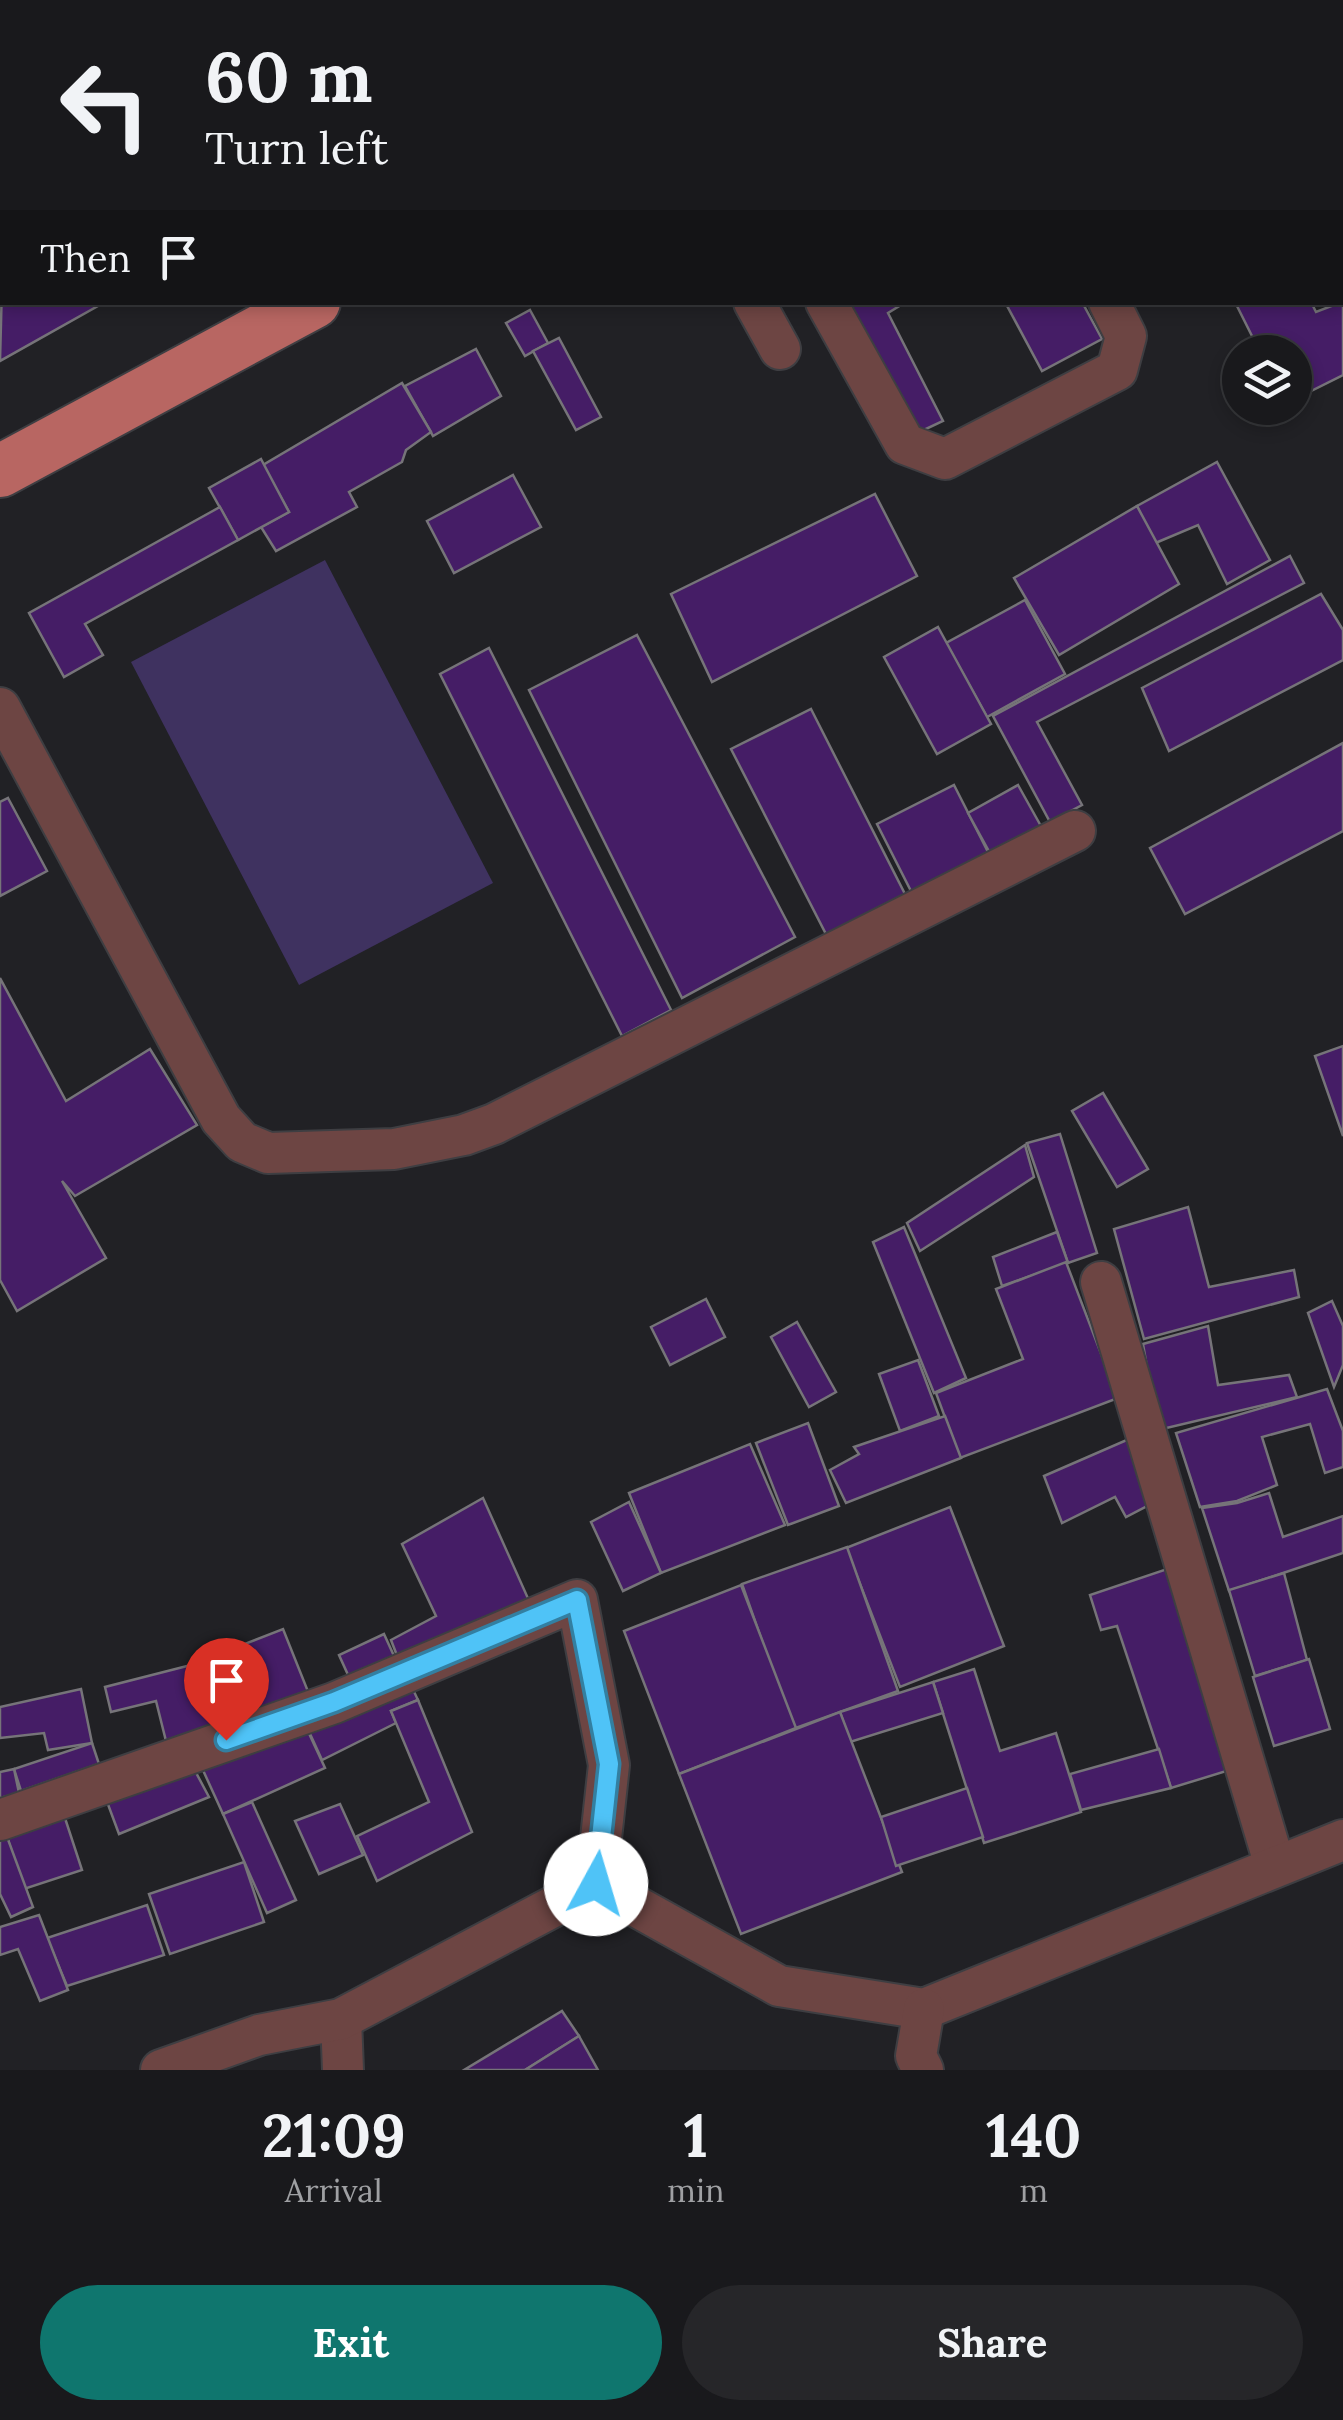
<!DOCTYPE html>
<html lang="en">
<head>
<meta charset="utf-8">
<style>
	:root { --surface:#19191c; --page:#262629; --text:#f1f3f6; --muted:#9fa0a3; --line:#37383b; --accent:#0f766e }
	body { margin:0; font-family:Lora,serif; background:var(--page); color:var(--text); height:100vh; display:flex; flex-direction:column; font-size:38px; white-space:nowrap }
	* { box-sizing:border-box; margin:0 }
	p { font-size:32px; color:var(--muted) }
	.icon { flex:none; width:55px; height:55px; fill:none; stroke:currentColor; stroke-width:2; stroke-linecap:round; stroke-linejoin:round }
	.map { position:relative; height:2070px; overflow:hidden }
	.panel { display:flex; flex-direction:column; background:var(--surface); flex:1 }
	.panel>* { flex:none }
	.banner { position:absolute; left:0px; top:0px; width:1345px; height:305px; box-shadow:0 5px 15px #0003,0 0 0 2px var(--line); background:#19191c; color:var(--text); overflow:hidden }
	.fabs { position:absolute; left:1222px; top:335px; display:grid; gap:20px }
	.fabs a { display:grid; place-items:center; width:90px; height:90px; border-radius:50%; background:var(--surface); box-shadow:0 5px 15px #0003,0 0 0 2px var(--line); font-size:50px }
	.pin { position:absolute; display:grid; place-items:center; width:85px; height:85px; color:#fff; margin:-102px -42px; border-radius:50% 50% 50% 0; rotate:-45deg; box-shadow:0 0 10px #0007 }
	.pin .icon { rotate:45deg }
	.me { position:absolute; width:110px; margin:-55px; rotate:6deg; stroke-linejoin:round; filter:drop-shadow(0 0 8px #0008) }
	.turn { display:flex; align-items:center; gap:35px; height:210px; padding:0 40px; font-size:45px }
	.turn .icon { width:130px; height:130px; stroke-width:2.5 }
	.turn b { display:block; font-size:70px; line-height:85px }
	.then { display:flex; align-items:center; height:95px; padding:0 40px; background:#0003; gap:20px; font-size:38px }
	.eta { display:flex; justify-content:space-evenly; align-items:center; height:170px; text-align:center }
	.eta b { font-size:60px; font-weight:700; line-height:70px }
	.button { display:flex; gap:20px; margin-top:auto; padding:20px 40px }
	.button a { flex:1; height:115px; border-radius:60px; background:var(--accent); color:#fff; font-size:40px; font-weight:700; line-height:115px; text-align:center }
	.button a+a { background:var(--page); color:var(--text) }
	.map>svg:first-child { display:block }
	.green { fill:#3f3260 }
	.building { fill:#451d66; stroke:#767479; stroke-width:2.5 }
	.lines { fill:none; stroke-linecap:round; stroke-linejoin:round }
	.minor-casing { stroke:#3e3e42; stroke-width:44 }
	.major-casing { stroke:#3e3e42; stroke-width:56 }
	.minor { stroke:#6d4543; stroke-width:40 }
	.major { stroke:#b86662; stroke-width:52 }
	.route-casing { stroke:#337fa1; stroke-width:25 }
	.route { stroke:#4fc3f7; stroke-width:18 }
</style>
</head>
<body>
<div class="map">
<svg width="1343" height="2070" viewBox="0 0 1343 2070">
	<rect width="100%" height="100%" fill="#212125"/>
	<polygon class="green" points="325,560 493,883 299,985 131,662"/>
	<g class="building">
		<polygon points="582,0 688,0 683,2"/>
		<polygon points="2,285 2,302 105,302 0,361"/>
		<polygon points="1343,299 1343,375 1295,399 1295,352 1260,352 1235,302 1311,302 1316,312 1342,302"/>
		<polygon points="840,302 906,302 888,313 943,421 911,436"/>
		<polygon points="1005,302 1082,302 1102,339 1042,371"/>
		<polygon points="530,310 548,343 525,356 506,323"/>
		<polygon points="559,338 601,417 576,430 533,351"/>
		<polygon points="476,349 501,396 433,436 405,386"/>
		<polygon points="402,383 431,432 406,450 402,462 349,492 357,507 276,551 261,527 289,512 263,465"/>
		<polygon points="261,459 289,512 238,540 209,488"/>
		<polygon points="1217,462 1270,560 1227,584 1198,525 1153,544 1137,506"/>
		<polygon points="513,475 541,527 454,573 427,521"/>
		<polygon points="875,494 917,576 712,682 671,594"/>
		<polygon points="1137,506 1179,584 1059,655 1014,578"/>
		<polygon points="220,507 238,540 85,624 103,655 64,677 29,613"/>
		<polygon points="1290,556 1304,583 1037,722 1082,805 1050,822 993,716"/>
		<polygon points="1321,594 1343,630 1343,660 1169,751 1142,688"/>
		<polygon points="1025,600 1065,674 987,717 946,643"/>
		<polygon points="938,627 991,724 937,754 884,657"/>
		<polygon points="637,635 795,937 682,998 529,690"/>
		<polygon points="489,648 671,1010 622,1036 440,674"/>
		<polygon points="811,709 907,898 828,938 731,749"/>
		<polygon points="1343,743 1343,831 1185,914 1150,848"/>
		<polygon points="954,785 990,856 913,895 877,824"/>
		<polygon points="1018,785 1042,828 991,855 968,813"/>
		<polygon points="8,798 47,871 0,896 0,802"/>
		<polygon points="0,978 66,1101 150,1049 197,1125 75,1196 62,1181 106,1258 17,1311 0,1280"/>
		<polygon points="1343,1046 1343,1136 1315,1056"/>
		<polygon points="1103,1093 1148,1169 1117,1187 1072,1111"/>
		<polygon points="1060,1134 1097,1253 1068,1263 1027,1143"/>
		<polygon points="1025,1145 1034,1177 920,1251 907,1223"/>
		<polygon points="1188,1207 1209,1287 1294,1270 1299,1297 1144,1339 1114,1229"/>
		<polygon points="904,1227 966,1378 934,1393 873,1242"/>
		<polygon points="1057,1232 1068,1263 1002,1286 993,1257"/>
		<polygon points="1066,1262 1118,1398 960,1458 936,1393 1023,1359 996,1289"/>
		<polygon points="706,1299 725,1337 670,1365 651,1327"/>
		<polygon points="1332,1301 1343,1326 1343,1365 1334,1387 1308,1313"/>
		<polygon points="797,1322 836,1392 809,1407 771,1337"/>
		<polygon points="1208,1326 1218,1385 1289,1375 1297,1397 1158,1430 1143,1344"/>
		<polygon points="918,1360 939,1416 900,1431 879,1374"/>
		<polygon points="1327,1389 1343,1431 1343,1467 1325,1473 1310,1424 1262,1437 1277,1485 1237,1501 1200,1507 1176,1433"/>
		<polygon points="945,1416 961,1458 846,1503 830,1470 859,1454 854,1447"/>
		<polygon points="808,1423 839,1506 788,1525 756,1443"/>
		<polygon points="1129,1439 1147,1506 1126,1517 1115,1497 1062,1523 1044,1476"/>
		<polygon points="750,1444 785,1525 661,1573 629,1493"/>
		<polygon points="1269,1493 1283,1537 1343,1516 1343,1553 1229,1591 1202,1508 1237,1503"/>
		<polygon points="483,1498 535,1614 403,1671 391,1640 436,1616 402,1544"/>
		<polygon points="629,1502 661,1573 623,1591 591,1522"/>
		<polygon points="950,1507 1004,1646 900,1687 846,1548"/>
		<polygon points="847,1547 898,1691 793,1729 742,1584"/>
		<polygon points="1173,1567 1233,1769 1171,1788 1117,1626 1101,1630 1090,1595"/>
		<polygon points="1284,1573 1307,1660 1255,1676 1229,1590"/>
		<polygon points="741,1585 796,1728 679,1774 624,1631"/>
		<polygon points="283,1629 311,1699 225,1735 191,1665"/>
		<polygon points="384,1634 399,1667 354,1688 339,1655"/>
		<polygon points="1309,1659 1330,1729 1274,1746 1253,1677"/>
		<polygon points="191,1665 216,1730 166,1741 156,1701 111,1712 105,1687"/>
		<polygon points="974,1669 1000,1751 1056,1733 1081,1812 984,1843 933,1682"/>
		<polygon points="408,1679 418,1700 391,1711 396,1723 322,1760 306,1725"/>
		<polygon points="933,1682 943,1713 850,1742 840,1712"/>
		<polygon points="81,1689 92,1743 48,1750 44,1733 0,1738 0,1707"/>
		<polygon points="418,1700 472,1832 377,1881 357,1836 429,1802 391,1711"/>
		<polygon points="840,1712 902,1872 741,1934 679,1774"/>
		<polygon points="306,1727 325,1768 223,1814 202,1768"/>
		<polygon points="92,1743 99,1764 21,1791 14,1769"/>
		<polygon points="1159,1749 1171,1788 1081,1810 1070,1774"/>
		<polygon points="193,1767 209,1797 119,1834 106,1799"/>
		<polygon points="14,1769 19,1793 0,1798 0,1772"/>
		<polygon points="967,1788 983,1837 896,1866 881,1817"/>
		<polygon points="252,1802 296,1900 267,1913 223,1814"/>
		<polygon points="340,1804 363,1855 319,1874 295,1821"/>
		<polygon points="63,1812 82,1870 24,1889 5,1831"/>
		<polygon points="6,1834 33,1907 11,1917 0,1894 0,1836"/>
		<polygon points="244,1862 264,1922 170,1954 149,1894"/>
		<polygon points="147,1905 164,1955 67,1986 47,1938"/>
		<polygon points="39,1915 68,1990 40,2001 18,1949 0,1955 0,1927"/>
		<polygon points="562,2011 579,2036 525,2070 464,2070"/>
		<polygon points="579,2036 598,2070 525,2070"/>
	</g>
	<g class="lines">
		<g class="minor-casing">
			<g id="minor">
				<polyline points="158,0 160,2"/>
				<polyline points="956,0 958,2"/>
				<polyline points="287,2 289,0"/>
				<polyline points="501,2 503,0"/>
				<polyline points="0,121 2,119"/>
				<polyline points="0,247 2,246"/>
				<polyline points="754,302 780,349"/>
				<polyline points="826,302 905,444 945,459 1117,370 1126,336 1109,302"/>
				<polyline points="0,708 221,1119 242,1142 268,1153 394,1149 464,1135 494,1124 1075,831"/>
				<polyline points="1101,1282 1275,1866"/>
				<polyline points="0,1820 334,1703 577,1600 609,1765 596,1884"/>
				<polyline points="341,2019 343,2070"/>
				<polyline points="161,2070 259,2035 341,2019 596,1884 779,1986 924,2009 1343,1840"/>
				<polyline points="923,2070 916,2056 924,2009"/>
			</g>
		</g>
		<g class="major-casing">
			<g id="major">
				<polyline points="874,2 879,0"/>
				<polyline points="0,471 314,302"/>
			</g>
		</g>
		<use href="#minor" class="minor"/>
		<use href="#major" class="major"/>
	</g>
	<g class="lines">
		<g class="route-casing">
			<polyline id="route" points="226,1740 334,1702 577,1600 609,1764 596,1884"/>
		</g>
		<use href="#route" class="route"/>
	</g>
</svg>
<div class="fabs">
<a><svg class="icon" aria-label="layers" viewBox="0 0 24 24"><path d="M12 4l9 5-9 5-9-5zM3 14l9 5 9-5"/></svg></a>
</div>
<div class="pin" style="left:226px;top:1740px;background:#d93025"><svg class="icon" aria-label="arrive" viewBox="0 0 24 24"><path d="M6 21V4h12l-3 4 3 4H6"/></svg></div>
<svg class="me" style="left:596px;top:1884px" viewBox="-20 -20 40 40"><circle r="19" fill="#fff"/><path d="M0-13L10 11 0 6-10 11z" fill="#4fc3f7"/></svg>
<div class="banner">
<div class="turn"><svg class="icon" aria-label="left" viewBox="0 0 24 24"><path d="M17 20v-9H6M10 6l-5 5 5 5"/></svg><div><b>60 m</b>Turn left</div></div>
<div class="then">Then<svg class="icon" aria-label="arrive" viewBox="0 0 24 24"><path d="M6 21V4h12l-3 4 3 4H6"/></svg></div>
</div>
</div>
<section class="panel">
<div class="eta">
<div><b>21:09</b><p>Arrival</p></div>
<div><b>1</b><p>min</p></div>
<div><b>140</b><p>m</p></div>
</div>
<div class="button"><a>Exit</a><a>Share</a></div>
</section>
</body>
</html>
